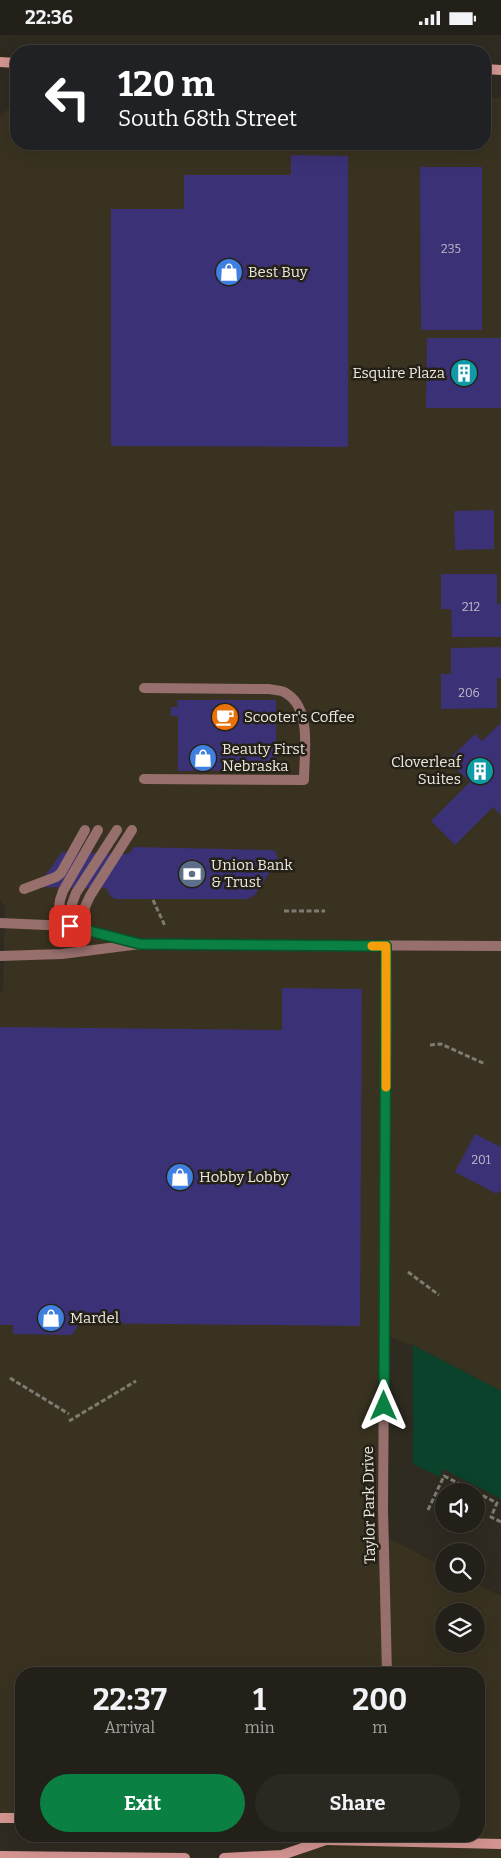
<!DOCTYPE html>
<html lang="en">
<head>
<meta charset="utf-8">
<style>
	:root { --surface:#232019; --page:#2b2822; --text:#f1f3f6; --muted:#a3a3a2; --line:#403e38; --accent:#0b8043 }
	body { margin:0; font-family:Bitter,serif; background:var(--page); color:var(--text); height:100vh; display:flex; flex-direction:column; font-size:19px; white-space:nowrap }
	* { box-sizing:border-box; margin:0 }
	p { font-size:16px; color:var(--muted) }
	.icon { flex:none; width:28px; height:28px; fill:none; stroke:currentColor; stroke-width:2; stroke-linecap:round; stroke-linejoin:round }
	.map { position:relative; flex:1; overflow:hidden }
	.side { position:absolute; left:15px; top:1632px; width:470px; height:175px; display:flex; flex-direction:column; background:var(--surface); border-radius:20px; box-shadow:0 5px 20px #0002,0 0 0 1px var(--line) }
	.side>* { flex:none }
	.hud { position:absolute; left:10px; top:10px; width:481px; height:105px; border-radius:20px; box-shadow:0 5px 20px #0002,0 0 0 1px var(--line); background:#202124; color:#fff; overflow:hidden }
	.fabs { position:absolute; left:435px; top:1448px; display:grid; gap:10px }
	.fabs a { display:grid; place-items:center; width:50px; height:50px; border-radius:50%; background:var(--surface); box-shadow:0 5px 20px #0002,0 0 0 1px var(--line); font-size:25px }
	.pin { position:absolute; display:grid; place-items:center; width:42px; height:42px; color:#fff; margin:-21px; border-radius:10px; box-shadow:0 2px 8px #0006 }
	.me { position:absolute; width:55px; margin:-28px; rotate:0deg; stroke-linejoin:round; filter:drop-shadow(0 0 4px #0008) }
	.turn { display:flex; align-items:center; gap:18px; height:105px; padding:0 25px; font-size:22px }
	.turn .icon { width:65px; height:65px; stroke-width:2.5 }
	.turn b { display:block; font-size:35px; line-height:42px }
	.eta { display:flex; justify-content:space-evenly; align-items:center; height:85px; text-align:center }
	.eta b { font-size:30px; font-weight:700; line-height:35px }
	.button { display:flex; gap:10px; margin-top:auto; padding:10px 25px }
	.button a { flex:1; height:58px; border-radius:30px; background:var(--accent); color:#fff; font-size:20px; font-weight:700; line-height:58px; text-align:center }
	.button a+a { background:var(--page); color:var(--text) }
	.status { display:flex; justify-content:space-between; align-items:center; height:35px; padding:0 25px; background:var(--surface); direction:ltr }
	.status svg { height:14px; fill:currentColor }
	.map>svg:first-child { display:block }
	.commercial { fill:#393221; fill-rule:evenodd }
	.green { fill:#0b422b }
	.building { fill:#3b3176 }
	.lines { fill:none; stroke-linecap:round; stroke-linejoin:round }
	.path { stroke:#7e7b72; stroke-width:3; stroke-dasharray:5 2.5; stroke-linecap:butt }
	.lane { stroke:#976f6d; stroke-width:10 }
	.secondary { stroke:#d49591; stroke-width:10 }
	.route-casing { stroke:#07532c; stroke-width:12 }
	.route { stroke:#0b8043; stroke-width:9 }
	.slow { stroke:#f59e0b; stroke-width:9 }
	.labels { text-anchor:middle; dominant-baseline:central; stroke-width:5; stroke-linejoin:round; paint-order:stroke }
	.number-label { font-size:12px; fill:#bfbac6 }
	.poi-label { font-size:15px; fill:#ebe8e1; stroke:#252117; text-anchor:start }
	.street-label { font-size:15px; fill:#ebe8e1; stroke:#252117 }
</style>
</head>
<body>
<div class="status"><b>22:36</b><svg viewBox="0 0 49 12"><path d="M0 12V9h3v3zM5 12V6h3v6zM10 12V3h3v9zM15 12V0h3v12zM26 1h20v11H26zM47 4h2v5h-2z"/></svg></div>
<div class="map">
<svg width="501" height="1823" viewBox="0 0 501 1823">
	<rect width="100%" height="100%" fill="#2f2b21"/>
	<path class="commercial" d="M485 63H501V1356L413 1310 384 1300V1501L444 1532V1549H476L501 1561V1823H224L282 1820 325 1806 315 1801H479V1639H21V1783H5L0 1775V959L3 956 5 872 0 865V81L16 66V109H485ZM444 1576H476V1609H444Z"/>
	<polygon class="green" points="413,1310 501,1356 501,1464 443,1434 440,1442 413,1429"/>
	<g class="building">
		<polygon points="291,120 348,121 348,412 111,411 111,174 184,174 184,140 291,140"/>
		<polygon points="420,132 482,132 482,295 421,295"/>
		<polygon points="427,303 501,303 501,373 426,373"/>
		<polygon points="494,475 494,514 455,515 454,476"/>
		<polygon points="441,539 497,539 497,569 501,569 501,602 452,602 451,574 441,574"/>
		<polygon points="501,612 501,643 497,643 497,673 441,674 441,639 451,639 451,613"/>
		<polygon points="177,665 276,665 276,735 178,736 178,681 171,681 171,672 178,672"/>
		<polygon points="501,688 501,780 493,772 455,810 431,786 470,747 448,725 475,699 482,706"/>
		<polygon points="135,812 270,815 275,816 278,824 255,860 248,864 116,864 111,862 106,853 37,852 62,817 128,819"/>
		<polygon points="282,953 362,954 360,1291 79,1288 72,1300 13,1299 13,1290 0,1290 0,992 282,995"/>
		<polygon points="475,1099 501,1112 501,1157 498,1156 497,1159 455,1137"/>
	</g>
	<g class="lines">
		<g class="path">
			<polyline points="153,865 165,891"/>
			<polyline points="284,876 325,876"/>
			<polyline points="430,1010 441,1009 485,1029"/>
			<polyline points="408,1237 439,1260"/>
			<polyline points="10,1343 69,1379"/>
			<polyline points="69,1386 136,1346"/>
			<polyline points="476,1457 497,1468 491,1482 501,1487"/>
			<polyline points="428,1475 444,1441 474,1456"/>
		</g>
		<g class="lane">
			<path d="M144 653 269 654C273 655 280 655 284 657 313 672 304 718 304 745L144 744"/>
			<polyline points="24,854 56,842 61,838 85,795"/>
			<polyline points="0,888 69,891 134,908"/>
			<polyline points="57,889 60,865 63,856 98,795"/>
			<polyline points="69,891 72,869 76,858 117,795"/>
			<polyline points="82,894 85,872 90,861 132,795"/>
			<polyline points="387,911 383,1474 387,1639"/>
			<polyline points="0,921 62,919 140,909 501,911"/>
		</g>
		<g class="secondary">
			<polyline points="0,27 16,28"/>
			<polyline points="485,34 501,35"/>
			<polyline points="0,1783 21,1783"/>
			<polyline points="315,1801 326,1805 501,1809"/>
			<polyline points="0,1821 185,1823"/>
			<polyline points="224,1823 282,1820 326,1805"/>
		</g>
	</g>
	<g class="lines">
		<g class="route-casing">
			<polyline id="route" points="70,891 140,909 386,911 384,1371"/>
		</g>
		<use href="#route" class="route"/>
		<polyline class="slow" points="372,911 386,911 386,1052"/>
	</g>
	<defs>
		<g id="shop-disc" transform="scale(1.4375)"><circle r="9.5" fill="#3f7fe0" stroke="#252117"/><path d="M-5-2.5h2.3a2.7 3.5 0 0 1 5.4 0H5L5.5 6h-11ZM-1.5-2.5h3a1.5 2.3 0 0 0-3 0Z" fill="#fff"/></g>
		<g id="building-disc" transform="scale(1.4375)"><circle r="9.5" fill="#0f9aa8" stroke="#252117"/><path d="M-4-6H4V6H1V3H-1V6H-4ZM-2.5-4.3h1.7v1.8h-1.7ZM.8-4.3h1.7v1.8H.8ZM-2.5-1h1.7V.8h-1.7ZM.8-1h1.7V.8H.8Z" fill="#fff"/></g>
		<g id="cafe-disc" transform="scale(1.4375)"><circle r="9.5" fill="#e8710a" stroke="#252117"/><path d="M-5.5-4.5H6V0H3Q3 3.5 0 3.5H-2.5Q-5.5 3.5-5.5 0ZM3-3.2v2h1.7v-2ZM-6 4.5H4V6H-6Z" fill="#fff"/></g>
		<g id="bank-disc" transform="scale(1.4375)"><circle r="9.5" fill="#5c6f8a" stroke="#252117"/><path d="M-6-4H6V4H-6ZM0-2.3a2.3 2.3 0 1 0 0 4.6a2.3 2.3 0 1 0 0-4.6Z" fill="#fff"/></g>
	</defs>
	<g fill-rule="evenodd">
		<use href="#shop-disc" x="229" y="237"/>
		<use href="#building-disc" x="464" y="338"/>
		<use href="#cafe-disc" x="225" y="682"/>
		<use href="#shop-disc" x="203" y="723"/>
		<use href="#building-disc" x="480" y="736"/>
		<use href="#bank-disc" x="192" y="839"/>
		<use href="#shop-disc" x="180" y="1142"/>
		<use href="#shop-disc" x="51" y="1283"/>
	</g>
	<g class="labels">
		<g class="number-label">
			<text x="451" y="214">235</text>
			<text x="471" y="572">212</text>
			<text x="469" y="658">206</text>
			<text x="481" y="1125">201</text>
		</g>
		<g class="poi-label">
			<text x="248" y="237">Best Buy</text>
			<text x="445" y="338" text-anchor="end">Esquire Plaza</text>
			<text x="244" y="682">Scooter's Coffee</text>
			<text x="222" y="714">Beauty First<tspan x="222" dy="17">Nebraska</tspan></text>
			<text x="461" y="727" text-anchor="end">Cloverleaf<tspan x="461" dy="17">Suites</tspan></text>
			<text x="211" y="830">Union Bank<tspan x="211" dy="17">&amp; Trust</tspan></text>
			<text x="199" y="1142">Hobby Lobby</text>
			<text x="70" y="1283">Mardel</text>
		</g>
		<g class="street-label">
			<text transform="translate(369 1470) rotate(-91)">Taylor Park Drive</text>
		</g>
	</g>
</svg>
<div class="fabs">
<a><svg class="icon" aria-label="sound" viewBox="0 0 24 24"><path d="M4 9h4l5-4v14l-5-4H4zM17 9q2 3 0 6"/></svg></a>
<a><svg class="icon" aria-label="search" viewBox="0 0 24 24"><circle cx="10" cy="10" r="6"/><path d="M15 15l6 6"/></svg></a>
<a><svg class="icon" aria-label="layers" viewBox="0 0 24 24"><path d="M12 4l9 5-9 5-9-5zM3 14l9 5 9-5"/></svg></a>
</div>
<div class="pin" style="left:70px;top:891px;background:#d93025"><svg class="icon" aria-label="arrive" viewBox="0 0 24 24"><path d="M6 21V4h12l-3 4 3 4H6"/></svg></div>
<svg class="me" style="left:384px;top:1371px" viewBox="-20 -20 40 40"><path d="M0-17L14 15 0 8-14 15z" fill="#0b8043" stroke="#fff" stroke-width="4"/></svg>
<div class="hud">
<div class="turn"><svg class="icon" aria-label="left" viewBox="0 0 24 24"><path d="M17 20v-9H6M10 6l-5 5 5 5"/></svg><div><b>120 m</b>South 68th Street</div></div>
</div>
<section class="side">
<div class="eta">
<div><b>22:37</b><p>Arrival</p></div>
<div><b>1</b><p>min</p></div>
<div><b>200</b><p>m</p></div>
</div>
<div class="button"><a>Exit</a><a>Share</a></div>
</section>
</div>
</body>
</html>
